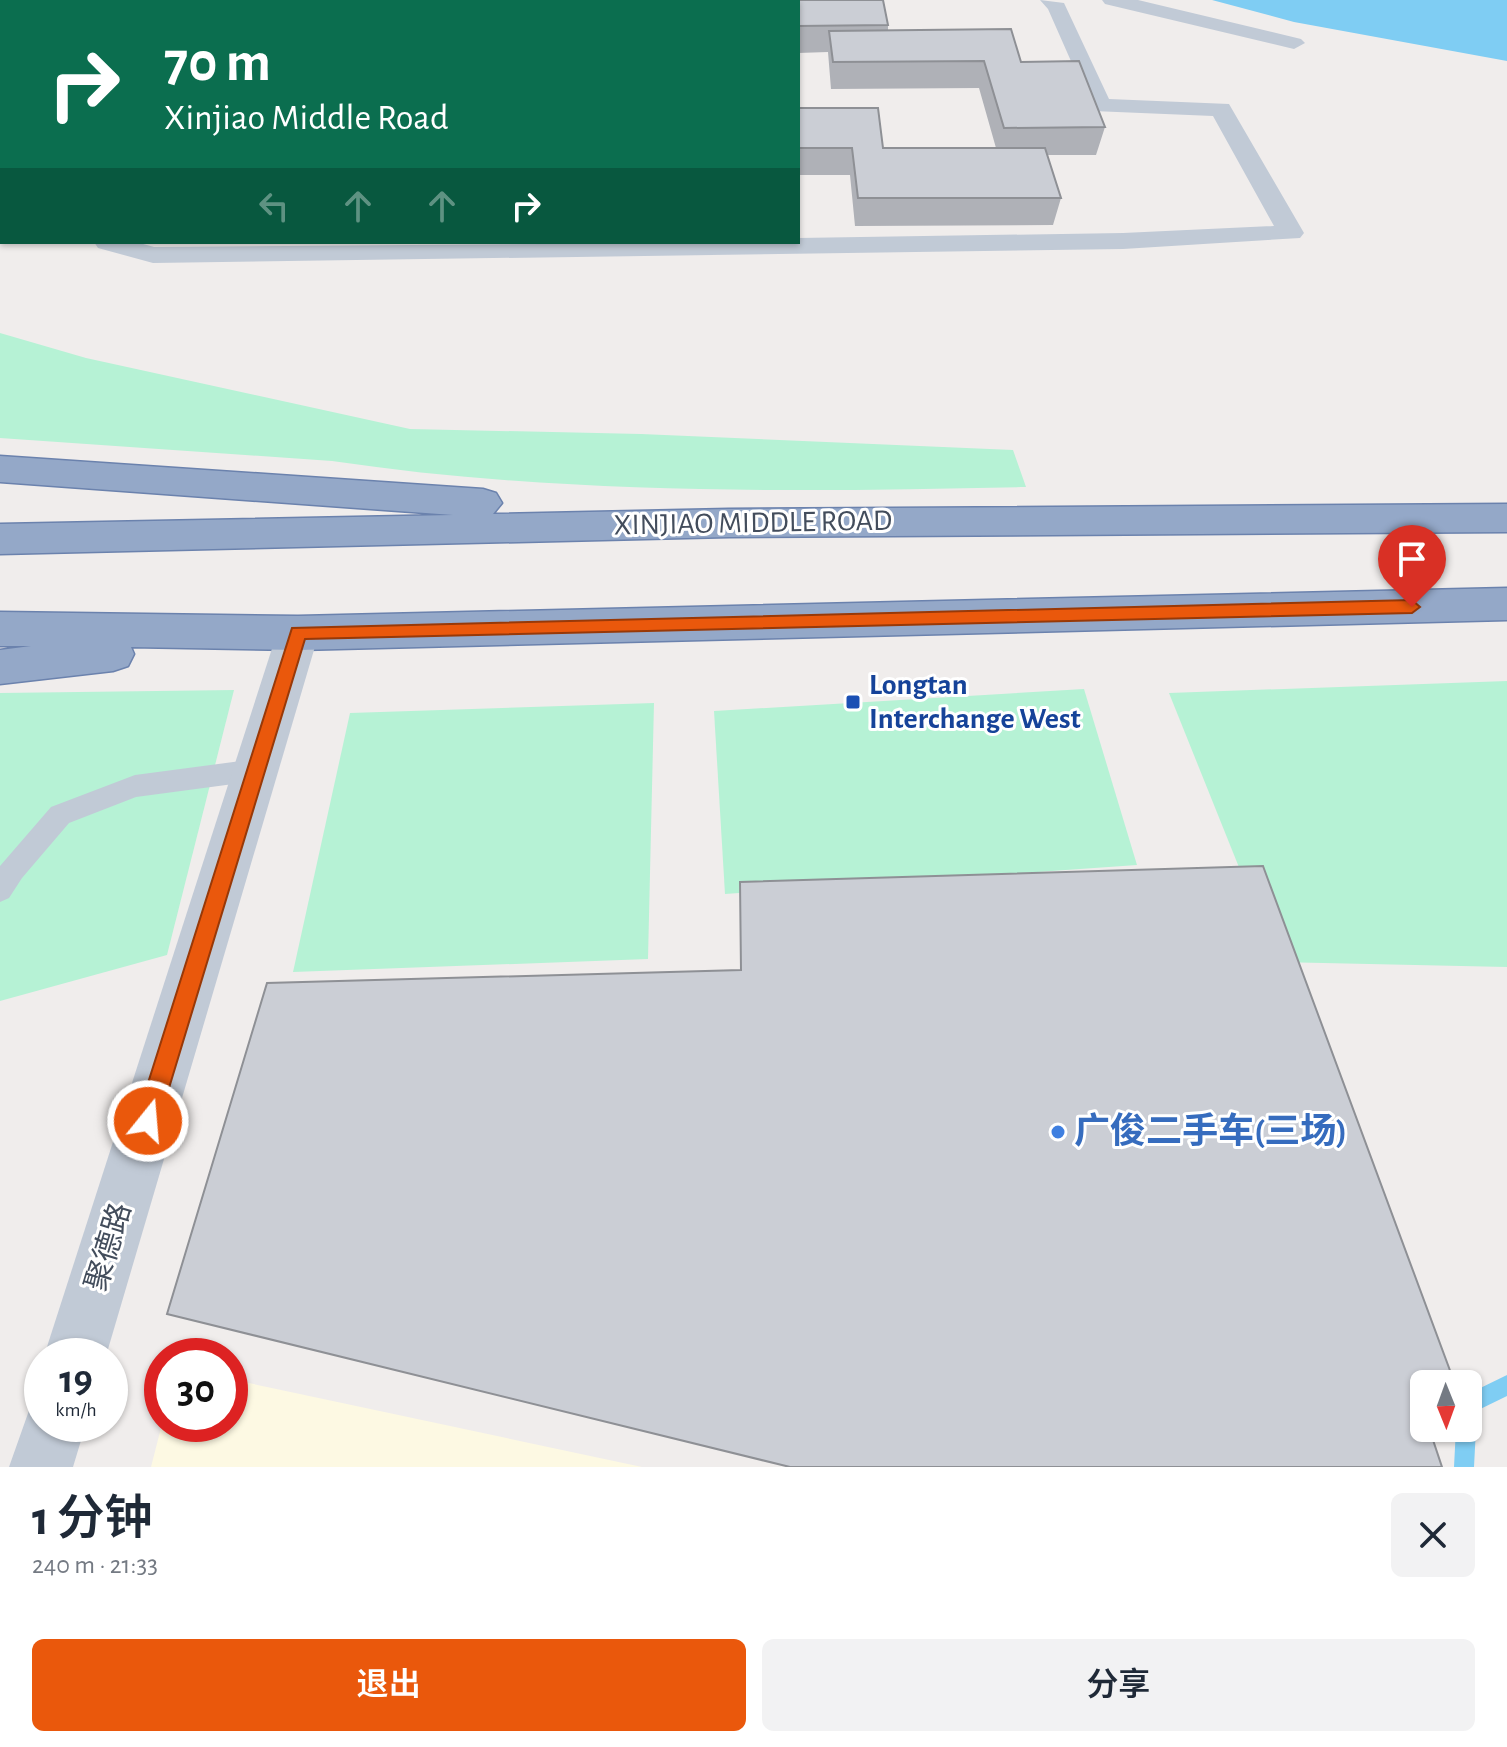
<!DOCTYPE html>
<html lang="zh">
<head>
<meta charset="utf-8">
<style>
	:root { --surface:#fff; --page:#f2f2f3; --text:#1f2937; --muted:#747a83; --accent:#ea580c }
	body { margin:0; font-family:"Alegreya Sans","Noto Sans SC",sans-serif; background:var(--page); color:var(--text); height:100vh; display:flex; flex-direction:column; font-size:30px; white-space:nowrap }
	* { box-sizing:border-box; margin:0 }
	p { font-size:26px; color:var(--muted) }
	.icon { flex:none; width:44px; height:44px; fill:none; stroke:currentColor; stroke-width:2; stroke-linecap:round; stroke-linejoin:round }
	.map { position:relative; height:1467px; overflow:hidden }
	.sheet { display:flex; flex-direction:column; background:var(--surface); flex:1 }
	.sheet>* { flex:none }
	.guide { position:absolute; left:0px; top:0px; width:800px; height:244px; box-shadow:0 2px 6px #0004; background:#0b6e4f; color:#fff; overflow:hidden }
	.needle { width:52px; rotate:179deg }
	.tools { position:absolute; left:1410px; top:1370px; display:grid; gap:16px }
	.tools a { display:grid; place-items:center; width:72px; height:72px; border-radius:12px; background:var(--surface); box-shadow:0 2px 6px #0004; font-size:40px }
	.speed { position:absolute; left:24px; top:1338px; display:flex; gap:16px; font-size:40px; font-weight:700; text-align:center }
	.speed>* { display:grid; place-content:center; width:104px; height:104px; border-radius:50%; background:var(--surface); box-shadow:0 2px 6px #0004; line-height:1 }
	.speed small { font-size:20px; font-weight:400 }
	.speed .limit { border:12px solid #d22; background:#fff; color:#111 }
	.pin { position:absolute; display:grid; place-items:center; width:68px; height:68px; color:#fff; margin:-82px -34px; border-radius:50% 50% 50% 0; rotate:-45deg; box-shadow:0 0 8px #0007 }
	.pin .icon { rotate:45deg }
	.me { position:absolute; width:88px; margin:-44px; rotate:17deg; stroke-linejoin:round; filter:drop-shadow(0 0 6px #0008) }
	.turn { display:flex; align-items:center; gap:28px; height:168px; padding:0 32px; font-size:36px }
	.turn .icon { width:104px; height:104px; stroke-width:2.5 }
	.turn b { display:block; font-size:56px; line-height:68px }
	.lanes { display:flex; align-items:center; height:76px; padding:0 32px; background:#0003; justify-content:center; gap:40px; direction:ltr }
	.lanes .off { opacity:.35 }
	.round { display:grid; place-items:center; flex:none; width:84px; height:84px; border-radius:12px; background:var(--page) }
	.overview { display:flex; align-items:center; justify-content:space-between; height:136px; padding:0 32px }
	h1 { font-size:48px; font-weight:600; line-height:60px }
	.action { display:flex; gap:16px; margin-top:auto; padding:16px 32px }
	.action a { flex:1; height:92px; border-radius:12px; background:var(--accent); color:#fff; font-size:32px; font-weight:600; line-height:92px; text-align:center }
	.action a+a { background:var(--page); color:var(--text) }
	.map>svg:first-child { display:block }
	.commercial { fill:#fdf9e3 }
	.green { fill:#b6f2d5 }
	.water { fill:#7fcdf3 }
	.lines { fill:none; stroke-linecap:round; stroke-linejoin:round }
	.stream { fill:#7fcdf3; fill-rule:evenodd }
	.trunk-casing { stroke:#6b82ad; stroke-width:3 }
	.service { fill:#c1cad6; fill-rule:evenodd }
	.pedestrian { fill:#c1cad6; fill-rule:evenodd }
	.minor { fill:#c1cad6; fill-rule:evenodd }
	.trunk { fill:#94a8c8; fill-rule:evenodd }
	.wall { fill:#afb1b7 }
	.building { fill:#cbced5; stroke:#8e9095; stroke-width:2 }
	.route { fill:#ea580c; stroke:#983908; stroke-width:2 }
	.transit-dot { fill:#1a4fb4; stroke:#fff; stroke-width:3 }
	.shop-dot { fill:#3f7fe0; stroke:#fff; stroke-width:3 }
	.labels { text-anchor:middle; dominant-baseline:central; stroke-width:6; stroke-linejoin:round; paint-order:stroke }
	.street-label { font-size:30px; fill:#434d5c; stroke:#fff }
	.transit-label { font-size:30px; font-weight:bold; fill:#164399; stroke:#fff; text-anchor:start }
	.near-shop-label { font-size:36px; font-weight:bold; fill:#366cbe; stroke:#fff; text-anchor:start }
</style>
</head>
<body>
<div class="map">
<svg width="1507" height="1467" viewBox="0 0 1507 1467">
	<rect width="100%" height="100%" fill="#f0edec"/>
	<polygon class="commercial" points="230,1379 642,1467 151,1467 162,1424 230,1424"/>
	<g class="green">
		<path d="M0 333 86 358 410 429 641 434 1013 450 1026 487C795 492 561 495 332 461L0 438Z"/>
		<polygon points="1507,681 1507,967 1277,962 1169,693"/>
		<polygon points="1084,689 1137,865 725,894 714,711"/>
		<polygon points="234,690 167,955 0,1001 0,693"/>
		<polygon points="654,703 648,959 293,972 350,713"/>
	</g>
	<polygon class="water" points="1212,0 1507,0 1507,61 1294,22"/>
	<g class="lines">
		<g class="stream">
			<polygon points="1507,1375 1507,1396 1468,1415 1468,1394"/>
			<polygon points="1468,1419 1473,1421 1476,1428 1474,1467 1454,1467 1456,1428 1468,1428"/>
		</g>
		<g class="trunk-casing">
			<g id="trunk">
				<polygon points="0,456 483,489 496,493 502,503 493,514 729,509 1507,504 1507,532 729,537 0,554 0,524 453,515 0,482"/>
				<polygon points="1507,588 1507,620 298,650 131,647 134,654 128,666 113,671 0,684 0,650 31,646 0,646 0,612 298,616"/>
			</g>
		</g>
		<polygon class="service" points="256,759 265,762 268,770 265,778 256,781 136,797 69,823 22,878 9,898 0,902 0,866 51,807 135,775"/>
		<g class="pedestrian">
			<polygon points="1040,0 1064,3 1109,99 1229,104 1304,233 1300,238 1123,249 153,263 98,248 94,242 136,242 154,247 798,242 798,238 1123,233 1274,226 1213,116 1093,111 1048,9"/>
			<polygon points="1102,0 1138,0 1301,39 1305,43 1294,49 1105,4"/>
			<polygon points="0,204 2,205 2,221 0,220"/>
		</g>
		<g class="minor">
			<polygon points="298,616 313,621 319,633 106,1356 44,1356 277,633 283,621"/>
			<polygon points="42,1397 42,1424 86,1424 73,1467 9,1467 32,1402"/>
		</g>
		<use href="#trunk" class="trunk"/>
	</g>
	<g class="wall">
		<polygon points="798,2 888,25 888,30 1021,62 1105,127 1096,155 1047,155 1061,198 1053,225 855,226 850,175 798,175 798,108 883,148 996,148 979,88 831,89 828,52 798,53"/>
		<polygon points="2,34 2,149 0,149 0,36"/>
	</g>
	<g class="building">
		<polygon points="509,0 509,2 370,2 370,1"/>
		<polygon points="740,0 883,0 888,25 798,26 798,2 740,2"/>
		<polygon points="1011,29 1021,62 1079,61 1105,127 1004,128 984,61 833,62 829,31"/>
		<polygon points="2,34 2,114 0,114 0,36"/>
		<polygon points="798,108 878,108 883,148 1045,148 1061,198 858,198 852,148 798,148"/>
		<polygon points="1263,866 1455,1384 1424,1384 1424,1428 1429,1428 1442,1467 790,1467 167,1314 267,983 741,970 740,882"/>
	</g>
	<polygon class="route" points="1412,600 1420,607 1412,613 305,639 159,1121 156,1129 148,1133 140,1129 136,1121 292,628"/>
	<rect class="transit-dot" x="845" y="694" width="16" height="16" rx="4"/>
	<circle class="shop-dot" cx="1058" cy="1132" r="8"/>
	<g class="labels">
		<g class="street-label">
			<text transform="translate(753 523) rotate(-1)">XINJIAO MIDDLE ROAD</text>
			<text transform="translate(109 1247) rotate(-73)">聚德路</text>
		</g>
		<g class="transit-label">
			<text x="869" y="685">Longtan<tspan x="869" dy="34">Interchange West</tspan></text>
		</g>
		<g class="near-shop-label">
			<text x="1074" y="1132">广俊二手车(三场)</text>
		</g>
	</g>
</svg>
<div class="tools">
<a><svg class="needle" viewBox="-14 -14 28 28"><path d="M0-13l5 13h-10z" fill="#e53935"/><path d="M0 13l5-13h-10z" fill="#747a83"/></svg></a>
</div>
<div class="speed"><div>19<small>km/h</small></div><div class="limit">30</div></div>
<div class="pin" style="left:1412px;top:607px;background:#d93025"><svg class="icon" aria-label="arrive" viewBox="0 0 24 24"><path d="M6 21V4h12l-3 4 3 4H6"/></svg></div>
<svg class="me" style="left:148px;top:1121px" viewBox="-20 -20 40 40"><circle r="17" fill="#ea580c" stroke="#fff" stroke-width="3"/><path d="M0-11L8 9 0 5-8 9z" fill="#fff"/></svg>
<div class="guide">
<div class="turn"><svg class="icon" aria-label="right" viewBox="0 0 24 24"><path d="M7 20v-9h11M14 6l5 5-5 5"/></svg><div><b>70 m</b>Xinjiao Middle Road</div></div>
<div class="lanes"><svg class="icon off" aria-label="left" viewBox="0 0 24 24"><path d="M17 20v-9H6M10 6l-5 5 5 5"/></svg><svg class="icon off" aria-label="ahead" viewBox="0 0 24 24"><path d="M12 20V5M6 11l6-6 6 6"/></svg><svg class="icon off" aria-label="ahead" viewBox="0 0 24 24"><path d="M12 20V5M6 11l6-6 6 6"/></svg><svg class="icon" aria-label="right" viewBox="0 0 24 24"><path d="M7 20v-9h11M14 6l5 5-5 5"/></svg></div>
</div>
</div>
<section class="sheet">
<div class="overview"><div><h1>1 分钟</h1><p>240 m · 21:33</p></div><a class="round"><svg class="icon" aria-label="close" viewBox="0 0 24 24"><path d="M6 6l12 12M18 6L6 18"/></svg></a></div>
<div class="action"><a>退出</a><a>分享</a></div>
</section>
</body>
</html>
